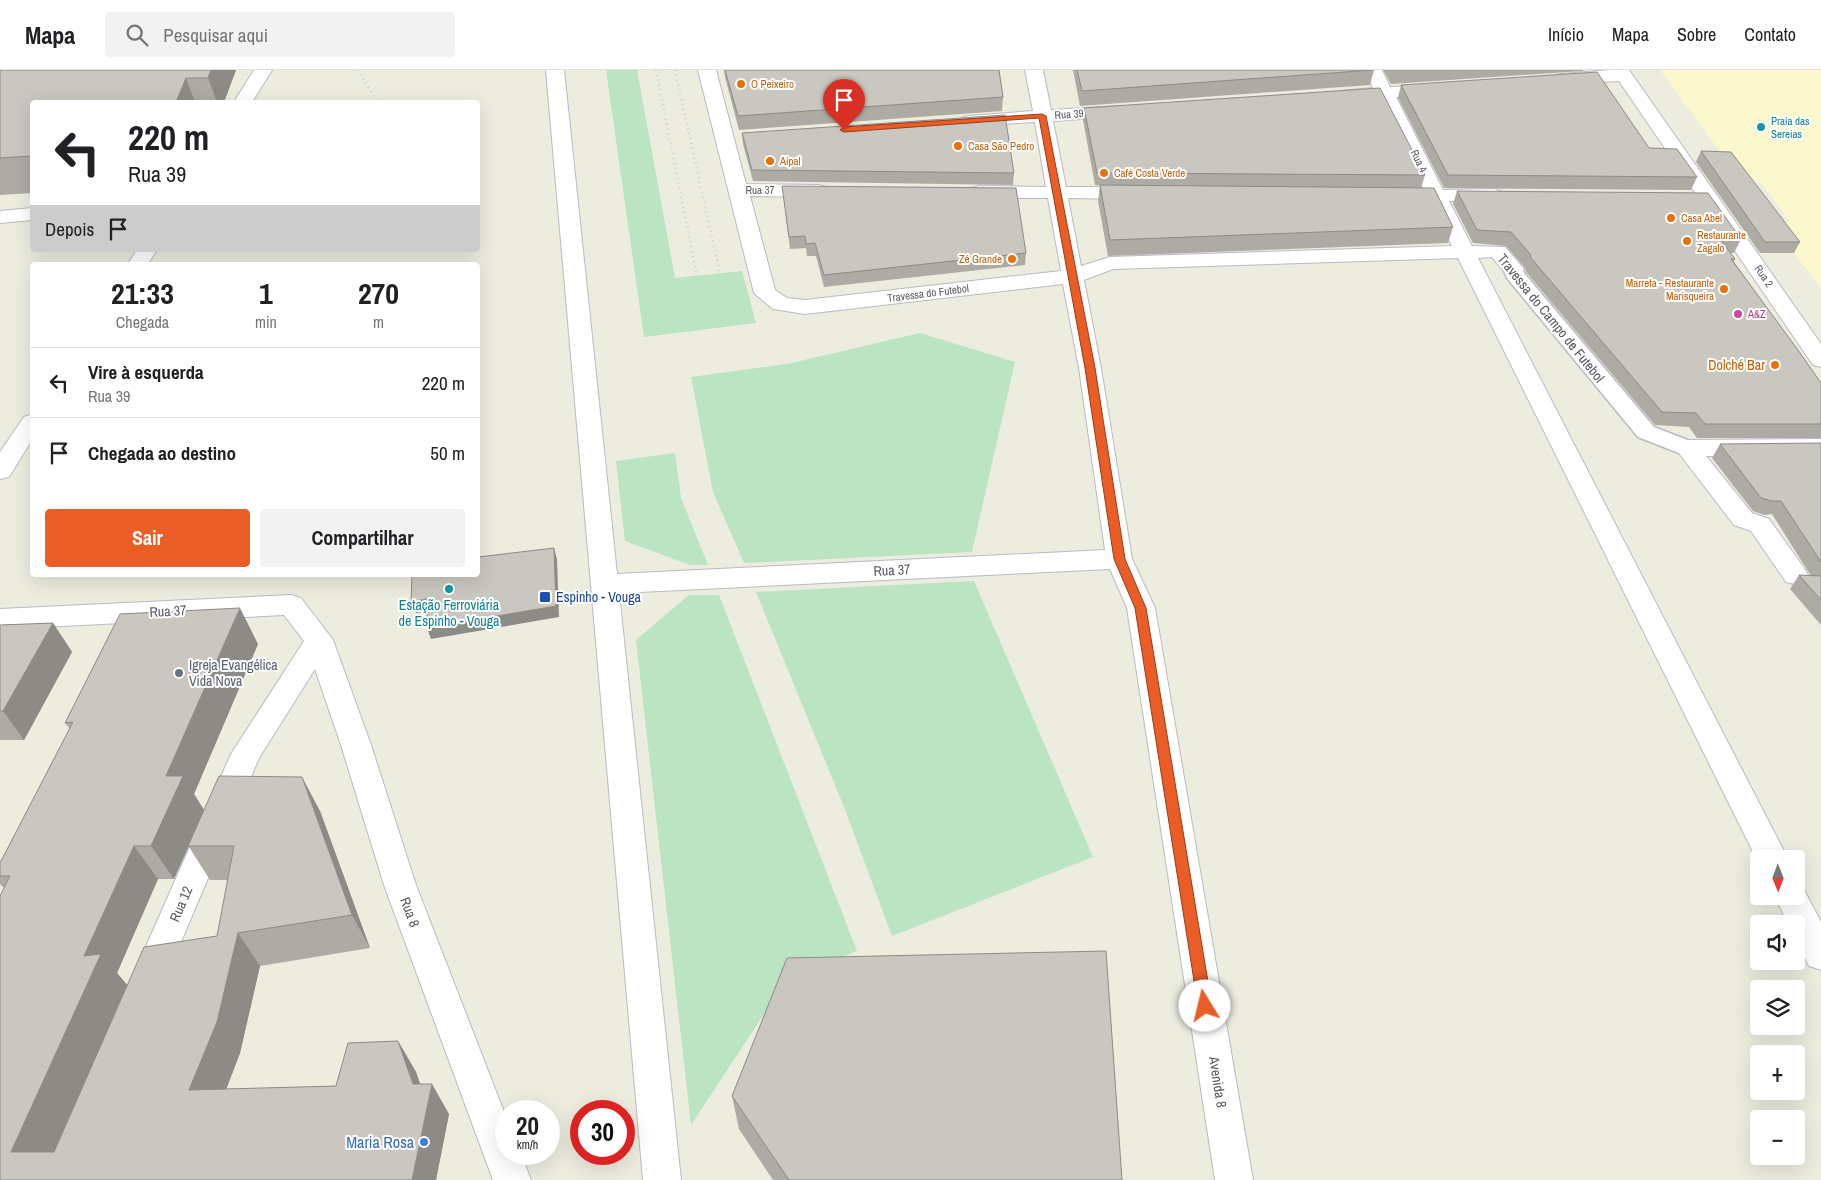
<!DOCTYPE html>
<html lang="pt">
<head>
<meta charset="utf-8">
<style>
	:root { --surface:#fff; --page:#f2f2f2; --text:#202124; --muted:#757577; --line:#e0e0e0; --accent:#ea5d27 }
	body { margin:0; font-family:"Archivo Narrow",sans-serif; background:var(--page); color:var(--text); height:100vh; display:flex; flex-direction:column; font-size:19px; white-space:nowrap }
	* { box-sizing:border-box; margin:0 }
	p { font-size:16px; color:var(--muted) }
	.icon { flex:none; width:28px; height:28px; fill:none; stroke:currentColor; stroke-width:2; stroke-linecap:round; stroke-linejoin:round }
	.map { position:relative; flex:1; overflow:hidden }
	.sheet { position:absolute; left:30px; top:192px; width:450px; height:315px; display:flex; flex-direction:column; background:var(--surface); border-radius:5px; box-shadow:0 5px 20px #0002 }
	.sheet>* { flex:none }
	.top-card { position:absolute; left:30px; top:30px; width:450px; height:152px; border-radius:5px; box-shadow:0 5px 20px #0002; background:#fff; color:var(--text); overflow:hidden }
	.needle { width:32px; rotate:179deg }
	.fabs { position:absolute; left:1750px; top:780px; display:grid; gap:10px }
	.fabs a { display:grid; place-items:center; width:55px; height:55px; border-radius:5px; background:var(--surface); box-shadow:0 5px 20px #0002; font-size:25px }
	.speed { position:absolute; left:495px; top:1030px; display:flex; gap:10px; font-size:25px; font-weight:700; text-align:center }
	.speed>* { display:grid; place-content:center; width:65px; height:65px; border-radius:50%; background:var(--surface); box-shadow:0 5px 20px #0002; line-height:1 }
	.speed small { font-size:12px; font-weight:400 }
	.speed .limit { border:8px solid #d22; background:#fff; color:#111 }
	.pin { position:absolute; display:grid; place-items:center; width:42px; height:42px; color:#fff; margin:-51px -21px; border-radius:50% 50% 50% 0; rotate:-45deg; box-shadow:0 0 5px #0007 }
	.pin .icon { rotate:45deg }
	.me { position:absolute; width:55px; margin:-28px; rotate:351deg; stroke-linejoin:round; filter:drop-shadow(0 0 4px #0008) }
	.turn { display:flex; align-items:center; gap:18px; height:105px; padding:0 15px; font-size:22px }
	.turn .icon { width:65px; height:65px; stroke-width:2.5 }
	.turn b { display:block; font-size:35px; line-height:42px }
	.then { display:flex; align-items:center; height:48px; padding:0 15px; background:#0003; gap:10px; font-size:19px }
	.eta { display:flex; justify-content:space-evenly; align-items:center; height:85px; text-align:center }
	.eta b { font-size:30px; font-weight:700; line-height:35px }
	.button { display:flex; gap:10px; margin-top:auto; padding:10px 15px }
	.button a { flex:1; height:58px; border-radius:5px; background:var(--accent); color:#fff; font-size:20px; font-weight:700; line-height:58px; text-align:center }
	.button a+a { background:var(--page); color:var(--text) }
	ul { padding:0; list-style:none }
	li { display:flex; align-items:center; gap:15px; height:70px; padding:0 15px; border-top:1px solid var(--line) }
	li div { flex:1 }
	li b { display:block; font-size:19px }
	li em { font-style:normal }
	header { display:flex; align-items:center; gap:30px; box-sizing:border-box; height:70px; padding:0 25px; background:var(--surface); border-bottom:1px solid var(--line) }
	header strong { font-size:24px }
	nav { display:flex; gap:28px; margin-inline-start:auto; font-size:18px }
	.search { width:350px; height:45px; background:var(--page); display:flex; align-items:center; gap:12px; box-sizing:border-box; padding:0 18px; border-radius:5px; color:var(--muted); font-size:19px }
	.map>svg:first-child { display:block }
	.green { fill:#bbe4c3 }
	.sand { fill:#faf8cc }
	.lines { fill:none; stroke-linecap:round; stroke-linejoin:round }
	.pedestrian-casing { stroke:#babbc2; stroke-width:3 }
	.minor-casing { stroke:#babbc2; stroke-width:2 }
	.pedestrian { fill:#fff; fill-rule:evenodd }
	.minor { fill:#fff; fill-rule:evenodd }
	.rail { stroke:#b5b6b6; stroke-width:2.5; stroke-dasharray:0.5 4.5; stroke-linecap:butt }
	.wall { fill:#adaba4; fill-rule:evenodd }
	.shaded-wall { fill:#8d8b86 }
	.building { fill:#c9c7bf; stroke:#8d8b86 }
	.route { fill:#ea5d27; stroke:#983c19 }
	.food-dot { fill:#e8710a; stroke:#fff; stroke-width:2 }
	.culture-dot { fill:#0f9aa8; stroke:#fff; stroke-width:2 }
	.hotel-dot { fill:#d1479c; stroke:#fff; stroke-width:2 }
	.transit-dot { fill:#1a4fb4; stroke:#fff; stroke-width:2 }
	.worship-dot { fill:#6b7280; stroke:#fff; stroke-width:2 }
	.shop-dot { fill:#3f7fe0; stroke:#fff; stroke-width:2 }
	.labels { text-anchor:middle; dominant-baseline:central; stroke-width:4; stroke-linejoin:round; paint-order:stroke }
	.far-food-label { font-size:11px; fill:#c56008; stroke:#fff; text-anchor:start }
	.far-street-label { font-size:11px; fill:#585a61; stroke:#fff }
	.far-culture-label { font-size:11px; fill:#0d838f; stroke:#fff; text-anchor:start }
	.far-hotel-label { font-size:11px; fill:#b23c85; stroke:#fff; text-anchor:start }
	.street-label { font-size:14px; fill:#585a61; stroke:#fff }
	.food-label { font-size:14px; fill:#c56008; stroke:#fff; text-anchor:end }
	.transit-label { font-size:14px; fill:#164399; stroke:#fff; text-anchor:start }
	.culture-label { font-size:14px; fill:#0d838f; stroke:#fff }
	.worship-label { font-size:14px; fill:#5b616d; stroke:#fff; text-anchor:start }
	.near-shop-label { font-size:16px; fill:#366cbe; stroke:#fff; text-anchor:end }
</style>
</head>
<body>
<header>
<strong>Mapa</strong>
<div class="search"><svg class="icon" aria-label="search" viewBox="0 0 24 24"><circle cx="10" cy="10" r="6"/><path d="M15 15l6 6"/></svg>Pesquisar aqui</div>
<nav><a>Início</a><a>Mapa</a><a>Sobre</a><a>Contato</a></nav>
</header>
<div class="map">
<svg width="1821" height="1110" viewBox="0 0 1821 1110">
	<rect width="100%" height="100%" fill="#ececdf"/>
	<g class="green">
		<polygon points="606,0 637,0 675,208 742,201 756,253 644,267"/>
		<polygon points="920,263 1015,292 972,482 744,493 713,422 691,307 787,294"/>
		<polygon points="675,383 681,428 708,495 690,495 625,471 616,391"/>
		<polygon points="974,511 1093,787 892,866 844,737 756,522"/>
		<polygon points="689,525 719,525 857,881 787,909 691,1055 636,570"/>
	</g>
	<polygon class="sand" points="1660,0 1821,0 1821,219 1771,152 1790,152 1761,113 1743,113"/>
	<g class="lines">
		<g class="pedestrian-casing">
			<polygon id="pedestrian" points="1513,193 1520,195 1524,203 1654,357 1695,373 1699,378 1695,383 1687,385 1679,383 1638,367 1507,208 1503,199 1506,195"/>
		</g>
		<g class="minor-casing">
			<g id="minor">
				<polygon points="254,0 272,0 252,32 234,32"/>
				<path d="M546 0H564L617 504 1105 480 1079 298 1063 214 805 244 773 239 754 223 698 0H716L746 114 819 115 826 117 829 121 826 125 819 127 750 126 775 220 787 228 805 230 1061 201 1048 128H979L972 126 969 122 972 118 979 116 1046 117 1035 52 969 56 963 55 960 51 963 47 969 46 1033 41 1025 0H1043L1051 40 1121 36 1127 37 1130 41 1127 45 1121 46 1053 51 1066 117H1136L1143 119 1146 123 1143 127 1136 129 1068 128 1081 196 1110 187 1452 176 1430 132 1392 130 1389 126 1392 122 1424 120 1378 28 1340 29 1337 25 1340 21 1373 18 1364 0H1382L1390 17 1443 15 1446 19 1443 23 1437 24 1396 27 1443 120 1494 119 1501 121 1504 125 1501 129 1494 131H1449L1472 176 1505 177 1524 199 1520 203C1506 207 1501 198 1492 187L1478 188 1788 789H1759V794L1458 188 1113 199 1084 210 1101 298 1132 489 1155 538 1253 1110H1215L1127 538 1110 499 619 523 681 1110H643Z"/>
				<polygon points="1611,0 1629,0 1821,274 1821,297 1813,295 1619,11 1562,14 1556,13 1553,9 1556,5 1562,4"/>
				<polygon points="32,138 32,150 0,153 0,141"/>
				<polygon points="137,180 157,180 147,195 127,195"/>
				<polygon points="32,344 32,370 9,407 0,409 0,382 24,347"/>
				<polygon points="1821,369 1821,385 1706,386 1752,443 1769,449 1804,498 1808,505 1804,512 1795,514 1786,512 1751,461 1734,455 1675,378 1678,372 1687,370"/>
				<polygon points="291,525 301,528 333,570 371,675 416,815 506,1047 506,1084 521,1084 531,1110 493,1110 384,815 341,675 315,599 259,688 161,919 149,923 137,919 132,908 231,684 304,571 284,545 0,559 0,539"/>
				<polygon points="1796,814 1802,816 1821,852 1821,900 1809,896 1796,870 1796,854 1788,854 1775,826 1796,826"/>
			</g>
		</g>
		<use href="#pedestrian" class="pedestrian"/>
		<use href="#minor" class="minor"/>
		<g class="rail">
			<polyline points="358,0 377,32"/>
			<polyline points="656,0 697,206"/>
			<polyline points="675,0 720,203"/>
		</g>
	</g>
	<g class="wall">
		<polygon points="0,0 236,0 224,32 32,32 32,123 0,125"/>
		<polygon points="724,0 999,0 1003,27 1002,41 739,60 725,7"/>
		<polygon points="1073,0 1374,0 1370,15 1080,36"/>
		<polygon points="1383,0 1583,0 1583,1 1391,14"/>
		<polygon points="1401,15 1649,78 1697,107 1691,120 1444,118 1398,28"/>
		<polygon points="1084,38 1425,105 1421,118 1453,157 1448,173 1108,186 1098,131 1100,115 1198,116 1095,115 1083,50"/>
		<polygon points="742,63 1014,103 1013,115 753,111 743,74"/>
		<polygon points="1701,81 1800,172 1794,183 1760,183 1696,92"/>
		<polygon points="782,116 1026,183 1025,195 824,217 816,186 807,186 806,178 790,179"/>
		<polygon points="1457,121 1741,169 1734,183 1730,183 1735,189 1734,192 1821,313 1821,368 1697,368 1689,357 1655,355 1526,202 1525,198 1506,176 1473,173 1453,134"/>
		<polygon points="1821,373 1821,555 1790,519 1799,505 1811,506 1772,444 1764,445 1753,441 1712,388 1720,374"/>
		<polygon points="53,553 72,582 24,670 0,670 0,555"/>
		<path d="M258 574 194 724 204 740 320 741 370 878 260 896 240 983 226 1019 336 1016 398 971 416 1002 420 1014 449 1044 436 1110H0L4 818 0 814V793L70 659 65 653ZM189 777 210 810H228L217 866 127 915 117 903 158 809H174Z"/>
		<polygon points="732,1026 1122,1110 773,1110 739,1059"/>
	</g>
	<g class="shaded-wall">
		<polygon points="211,0 236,0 224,32 217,32 208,8"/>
		<polygon points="186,8 195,32 176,32"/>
		<polygon points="554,478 557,489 559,547 431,569 427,558"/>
		<polygon points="427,529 431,541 416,543 411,532"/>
		<polygon points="240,538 258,574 194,724 204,740 174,809 151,776 166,706"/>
		<polygon points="53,553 72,582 24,670 3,641"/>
		<polygon points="302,707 320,741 370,878 352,845"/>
		<polygon points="134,776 158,809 117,903 128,916 43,1110 11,1082 84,886"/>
		<polygon points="238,863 260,896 240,983 215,1049 189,1020"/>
		<polygon points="398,971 416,1002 428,1036 432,1014 449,1044 436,1110 412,1110 413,1014"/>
	</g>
	<g class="building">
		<polygon points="0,0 211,0 208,8 186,8 176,32 32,32 32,86 0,88"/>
		<polygon points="725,0 999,0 1003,27 738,46"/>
		<polygon points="1077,0 1373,0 1082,21"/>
		<polygon points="1597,2 1649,78 1677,79 1697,107 1448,105 1401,15"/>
		<polygon points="1380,18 1425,105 1097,103 1084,38"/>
		<polygon points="1005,45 1014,103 752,100 742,63"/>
		<polygon points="1701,81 1731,82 1800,172 1765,172"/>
		<polygon points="1100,115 1434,118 1453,157 1110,170"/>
		<polygon points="782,116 1016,118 1026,183 824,205 815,173 806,174 805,166 789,167"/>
		<polygon points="1457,121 1708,123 1741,169 1720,169 1735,189 1731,189 1798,280 1821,313 1821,354 1705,354 1696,343 1662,342 1531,188 1530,184 1511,162 1477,160"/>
		<polygon points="1821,373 1821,492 1781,431 1772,431 1761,428 1720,374"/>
		<polygon points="554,478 556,536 427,558 427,529 411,532 412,505 478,505 478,483 478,487"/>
		<polygon points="1799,505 1821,506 1821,530"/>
		<polygon points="240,538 166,706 183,706 151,776 134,776 84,886 101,884 11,1082 54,1082 144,877 217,866 234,776 188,776 219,706 302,707 352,845 238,863 217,952 189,1020 336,1016 348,973 398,971 413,1014 432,1014 412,1110 0,1110 0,826 10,806 0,806 0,793 73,652 65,653 120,544"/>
		<polygon points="53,553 3,641 0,641 0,555"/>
		<polygon points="1106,881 1122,1110 789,1110 732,1026 787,888"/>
	</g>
	<polygon class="route" points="1042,44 1046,46 1095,298 1125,489 1146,538 1212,936 1210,940 1205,942 1200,940 1198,936 1135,538 1114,489 1085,298 1039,48 844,62 840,60 844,57"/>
	<g class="food-dot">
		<circle cx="741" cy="14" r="5"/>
		<circle cx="958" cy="76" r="5"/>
		<circle cx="770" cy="91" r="5"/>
		<circle cx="1104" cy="103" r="5"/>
		<circle cx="1671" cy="148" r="5"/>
		<circle cx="1687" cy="171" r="5"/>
		<circle cx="1012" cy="189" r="5"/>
		<circle cx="1724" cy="219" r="5"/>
		<circle cx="1775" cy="295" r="5"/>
	</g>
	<g class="culture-dot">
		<circle cx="1761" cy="57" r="5"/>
		<circle cx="449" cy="519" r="5"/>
	</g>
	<circle class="hotel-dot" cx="1738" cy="244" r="5"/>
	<rect class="transit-dot" x="539" y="521" width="12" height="12" rx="2.5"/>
	<circle class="worship-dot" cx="179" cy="603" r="5"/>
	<circle class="shop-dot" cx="424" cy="1072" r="5"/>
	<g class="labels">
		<g class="far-food-label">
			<text x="751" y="14">O Peixeiro</text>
			<text x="968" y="76">Casa São Pedro</text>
			<text x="780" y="91">Aipal</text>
			<text x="1114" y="103">Café Costa Verde</text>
			<text x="1681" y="148">Casa Abel</text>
			<text x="1697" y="165">Restaurante<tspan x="1697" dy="13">Zagalo</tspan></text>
			<text x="1002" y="189" text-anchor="end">Zé Grande</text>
			<text x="1714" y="213" text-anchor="end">Marreta - Restaurante<tspan x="1714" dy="13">Marisqueira</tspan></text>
		</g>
		<g class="far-street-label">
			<text transform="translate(1069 44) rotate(-4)">Rua 39</text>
			<text transform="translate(1419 91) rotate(64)">Rua 4</text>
			<text x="760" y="120">Rua 37</text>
			<text transform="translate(1764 206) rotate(56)">Rua 2</text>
			<text transform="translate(928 223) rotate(-7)">Travessa do Futebol</text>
		</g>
		<g class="far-culture-label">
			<text x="1771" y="51">Praia das<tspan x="1771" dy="13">Sereias</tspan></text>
		</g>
		<g class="far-hotel-label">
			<text x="1748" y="244">A&amp;Z</text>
		</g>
		<g class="street-label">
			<text transform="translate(1551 248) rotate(51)">Travessa do Campo de Futebol</text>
			<text transform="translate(892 500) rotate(-3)">Rua 37</text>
			<text transform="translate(168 541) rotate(-3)">Rua 37</text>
			<text transform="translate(181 834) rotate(-67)">Rua 12</text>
			<text transform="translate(410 842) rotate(69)">Rua 8</text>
			<text transform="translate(1218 1012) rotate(81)">Avenida 8</text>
		</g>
		<g class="food-label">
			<text x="1765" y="295">Dolché Bar</text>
		</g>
		<g class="transit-label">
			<text x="556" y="527">Espinho - Vouga</text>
		</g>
		<g class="culture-label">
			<text x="449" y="535">Estação Ferroviária<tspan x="449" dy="16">de Espinho - Vouga</tspan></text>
		</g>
		<g class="worship-label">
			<text x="189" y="595">Igreja Evangélica<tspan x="189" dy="16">Vida Nova</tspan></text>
		</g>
		<g class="near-shop-label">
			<text x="414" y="1072">Maria Rosa</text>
		</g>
	</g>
</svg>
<div class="fabs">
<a><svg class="needle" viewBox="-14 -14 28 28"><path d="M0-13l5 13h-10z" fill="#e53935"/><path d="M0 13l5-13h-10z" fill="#757577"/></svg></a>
<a><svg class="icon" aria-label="sound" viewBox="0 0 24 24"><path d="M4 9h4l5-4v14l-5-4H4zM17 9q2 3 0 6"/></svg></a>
<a><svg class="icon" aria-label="layers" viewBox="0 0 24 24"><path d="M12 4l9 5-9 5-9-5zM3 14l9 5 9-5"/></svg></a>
<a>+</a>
<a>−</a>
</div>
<div class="speed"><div>20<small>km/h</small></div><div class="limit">30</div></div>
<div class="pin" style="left:844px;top:60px;background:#d93025"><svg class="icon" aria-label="arrive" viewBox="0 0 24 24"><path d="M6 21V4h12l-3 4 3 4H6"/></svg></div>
<svg class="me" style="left:1205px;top:936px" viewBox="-20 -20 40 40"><circle r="19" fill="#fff"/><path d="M0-13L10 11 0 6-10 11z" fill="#ea5d27"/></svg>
<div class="top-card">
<div class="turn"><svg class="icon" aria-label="left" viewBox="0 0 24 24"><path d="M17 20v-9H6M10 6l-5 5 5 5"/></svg><div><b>220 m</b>Rua 39</div></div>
<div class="then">Depois<svg class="icon" aria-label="arrive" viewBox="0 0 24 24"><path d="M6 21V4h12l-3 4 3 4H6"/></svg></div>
</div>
<section class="sheet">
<div class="eta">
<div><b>21:33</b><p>Chegada</p></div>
<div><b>1</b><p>min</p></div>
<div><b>270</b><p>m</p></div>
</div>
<ul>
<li><svg class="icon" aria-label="left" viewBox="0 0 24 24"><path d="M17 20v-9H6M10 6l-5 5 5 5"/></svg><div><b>Vire à esquerda</b><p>Rua 39</p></div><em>220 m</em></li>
<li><svg class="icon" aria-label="arrive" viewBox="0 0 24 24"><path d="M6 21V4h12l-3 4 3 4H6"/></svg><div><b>Chegada ao destino</b></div><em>50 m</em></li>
</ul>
<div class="button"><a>Sair</a><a>Compartilhar</a></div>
</section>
</div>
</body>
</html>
